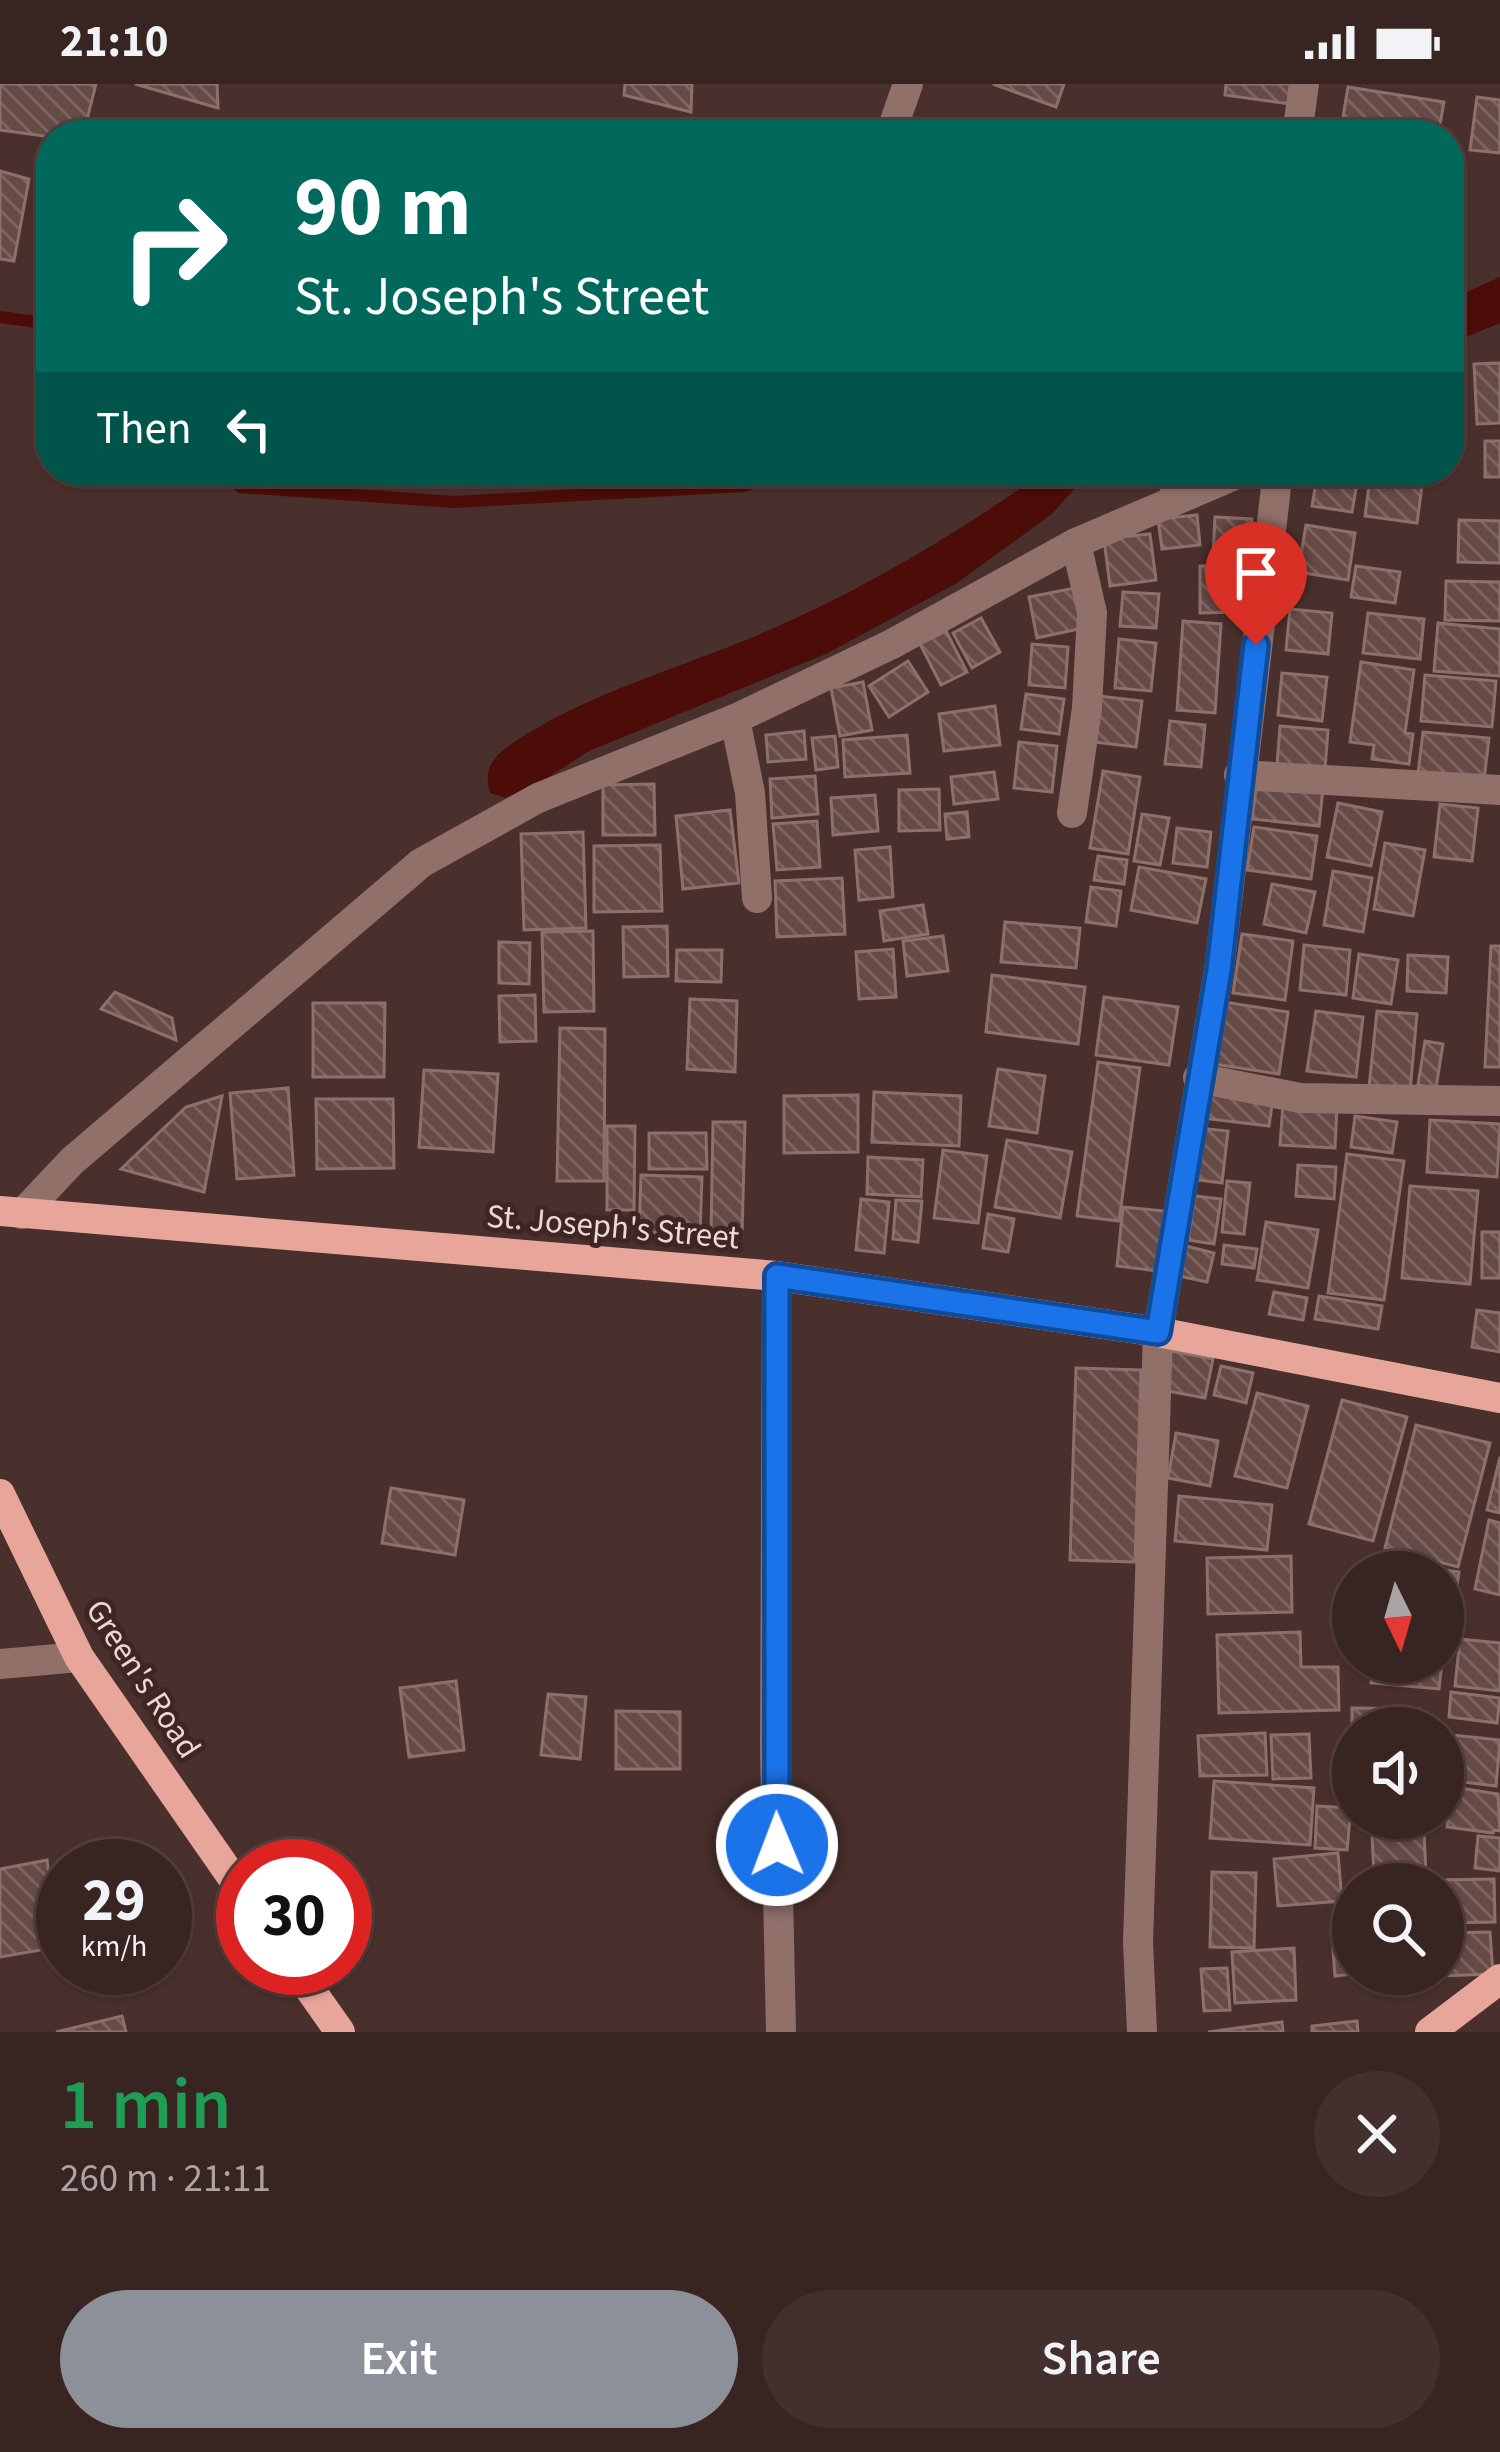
<!DOCTYPE html>
<html lang="en">
<head>
<meta charset="utf-8">
<style>
	:root { --surface:#382421; --page:#43302e; --text:#f1f3f6; --muted:#aba4a5; --line:#52413f; --accent:#8c9099 }
	body { margin:0; font-family:"Source Sans 3",sans-serif; background:var(--page); color:var(--text); height:100vh; display:flex; flex-direction:column; font-size:45px; white-space:nowrap }
	* { box-sizing:border-box; margin:0 }
	p { font-size:39px; color:var(--muted) }
	.icon { flex:none; width:66px; height:66px; fill:none; stroke:currentColor; stroke-width:2; stroke-linecap:round; stroke-linejoin:round }
	.map { position:relative; height:1948px; overflow:hidden }
	.details { display:flex; flex-direction:column; background:var(--surface); flex:1 }
	.details>* { flex:none }
	.banner { position:absolute; left:36px; top:36px; width:1428px; height:366px; border-radius:48px; box-shadow:0 3px 9px #0004,0 0 0 3px var(--line); background:#00695c; color:#fff; overflow:hidden }
	.needle { width:78px; rotate:175deg }
	.tools { position:absolute; left:1332px; top:1467px; display:grid; gap:24px }
	.tools a { display:grid; place-items:center; width:132px; height:132px; border-radius:50%; background:var(--surface); box-shadow:0 3px 9px #0004,0 0 0 3px var(--line); font-size:60px }
	.speed { position:absolute; left:36px; top:1755px; display:flex; gap:24px; font-size:60px; font-weight:700; text-align:center }
	.speed>* { display:grid; place-content:center; width:156px; height:156px; border-radius:50%; background:var(--surface); box-shadow:0 3px 9px #0004,0 0 0 3px var(--line); line-height:1 }
	.speed small { font-size:30px; font-weight:400 }
	.speed .limit { border:18px solid #d22; background:#fff; color:#111 }
	.pin { position:absolute; display:grid; place-items:center; width:102px; height:102px; color:#fff; margin:-123px -51px; border-radius:50% 50% 50% 0; rotate:-45deg; box-shadow:0 0 12px #0007 }
	.pin .icon { rotate:45deg }
	.me { position:absolute; width:132px; margin:-66px; rotate:359deg; stroke-linejoin:round; filter:drop-shadow(0 0 9px #0008) }
	.turn { display:flex; align-items:center; gap:42px; height:252px; padding:0 60px; font-size:54px }
	.turn .icon { width:156px; height:156px; stroke-width:2.5 }
	.turn b { display:block; font-size:84px; line-height:102px }
	.then { display:flex; align-items:center; height:114px; padding:0 60px; background:#0003; gap:24px; font-size:45px }
	.round { display:grid; place-items:center; flex:none; width:126px; height:126px; border-radius:63px; background:var(--page) }
	.overview { display:flex; align-items:center; justify-content:space-between; height:204px; padding:0 60px }
	h1 { font-size:72px; font-weight:600; line-height:90px; color:#1e9e55 }
	.primary-button { display:flex; gap:24px; margin-top:auto; padding:24px 60px }
	.primary-button a { flex:1; height:138px; border-radius:72px; background:var(--accent); color:#fff; font-size:48px; font-weight:600; line-height:138px; text-align:center }
	.primary-button a+a { background:var(--page); color:var(--text) }
	.status { display:flex; justify-content:space-between; align-items:center; height:84px; padding:0 60px; background:var(--surface); direction:ltr }
	.status svg { height:33px; fill:currentColor }
	.map>svg:first-child { display:block }
	.water { fill:#4c0c08 }
	.lines { fill:none; stroke-linecap:round; stroke-linejoin:round }
	.stream { stroke:#4c0c08; stroke-width:12 }
	.building { fill:url(#building-back-hatch); stroke:#8e706b; stroke-width:3 }
	.minor { stroke:#91706a; stroke-width:30 }
	.major { stroke:#e8a69b; stroke-width:30 }
	.route-casing { stroke:#114b97; stroke-width:30 }
	.route { stroke:#1a73e8; stroke-width:21 }
	.labels { text-anchor:middle; dominant-baseline:central; stroke-width:10; stroke-linejoin:round; paint-order:stroke }
	.street-label { font-size:33px; fill:#ead9d6; stroke:#3f2622 }
</style>
</head>
<body>
<div class="status"><b>21:10</b><svg viewBox="0 0 49 12"><path d="M0 12V9h3v3zM5 12V6h3v6zM10 12V3h3v9zM15 12V0h3v12zM26 1h20v11H26zM47 4h2v5h-2z"/></svg></div>
<div class="map">
<svg width="1500" height="1948" viewBox="0 0 1500 1948">
	<defs>
		<pattern id="building-back-hatch" width="6" height="6" patternUnits="userSpaceOnUse" patternTransform="scale(3)"><rect width="6" height="6" fill="#664a46"/><path d="M-1 5l2 2M0 0l6 6M5-1l2 2" fill="none" stroke="#7c6460"/></pattern>
	</defs>
	<rect width="100%" height="100%" fill="#4a302c"/>
	<g class="water">
		<polygon points="1500,193 1500,239 1449,260 1449,216"/>
		<path d="M1045 387H1101L1076 403 1052 430 957 499 828 569 589 667 530 705 505 714 490 709C484 689 490 675 507 663 579 612 677 585 758 551 859 508 956 451 1045 387Z"/>
	</g>
	<g class="lines">
		<g class="stream">
			<polyline points="0,233 51,240"/>
			<polyline points="240,387 240,403 454,418 743,402 784,387"/>
		</g>
	</g>
	<g class="building">
		<polygon points="0,0 96,0 83,51 51,53 0,46"/>
		<polygon points="135,0 217,0 218,24"/>
		<polygon points="625,0 692,0 691,28 624,11"/>
		<polygon points="993,0 1064,0 1056,23"/>
		<polygon points="1226,0 1293,0 1290,20 1225,11"/>
		<polygon points="1348,3 1444,18 1438,51 1340,51"/>
		<polygon points="1477,13 1500,16 1500,69 1470,66"/>
		<polygon points="714,35 820,51 712,51"/>
		<polygon points="0,87 29,95 14,177 0,175"/>
		<polygon points="1500,279 1500,339 1477,340 1474,280"/>
		<rect x="1485" y="357" width="15" height="36"/>
		<polygon points="1154,387 1213,387 1163,409"/>
		<polygon points="1318,387 1359,387 1352,428 1312,422"/>
		<polygon points="1371,387 1424,387 1417,439 1365,432"/>
		<polygon points="1197,431 1200,461 1162,465 1158,435"/>
		<polygon points="1215,433 1252,435 1251,472 1213,471"/>
		<polygon points="1459,436 1500,437 1500,479 1458,478"/>
		<polygon points="1306,441 1355,449 1348,496 1298,488"/>
		<polygon points="1150,450 1156,496 1110,502 1104,455"/>
		<polygon points="1200,482 1247,482 1247,528 1200,529"/>
		<polygon points="1356,482 1400,488 1395,519 1351,513"/>
		<polygon points="1446,497 1500,498 1500,537 1445,536"/>
		<polygon points="1075,504 1083,544 1037,554 1029,513"/>
		<polygon points="1123,508 1159,510 1156,544 1120,542"/>
		<polygon points="1290,525 1332,529 1328,570 1286,566"/>
		<polygon points="1368,529 1424,535 1420,575 1363,569"/>
		<polygon points="981,534 1000,568 972,584 953,549"/>
		<polygon points="1183,537 1221,540 1215,629 1177,626"/>
		<polygon points="1438,539 1500,545 1500,592 1434,587"/>
		<polygon points="946,547 967,588 941,601 920,560"/>
		<polygon points="1119,555 1156,559 1151,607 1115,604"/>
		<polygon points="1032,560 1068,563 1065,604 1029,601"/>
		<polygon points="908,577 928,608 889,633 869,602"/>
		<polygon points="1361,578 1414,586 1405,649 1413,650 1409,680 1372,675 1374,661 1350,658"/>
		<polygon points="1282,589 1327,593 1322,637 1278,631"/>
		<polygon points="1425,591 1496,597 1492,643 1421,637"/>
		<polygon points="863,598 872,646 840,652 831,604"/>
		<polygon points="1026,610 1064,615 1059,650 1021,645"/>
		<polygon points="1099,612 1142,617 1136,663 1094,658"/>
		<polygon points="995,622 1000,661 944,667 939,630"/>
		<polygon points="1170,637 1205,641 1201,683 1165,680"/>
		<polygon points="1280,642 1328,646 1325,685 1277,681"/>
		<polygon points="804,647 806,675 768,678 766,651"/>
		<polygon points="1423,648 1489,654 1484,696 1418,689"/>
		<polygon points="907,651 910,689 845,693 843,656"/>
		<polygon points="835,652 838,683 816,686 812,654"/>
		<polygon points="1019,658 1057,662 1052,708 1014,704"/>
		<polygon points="1103,687 1140,693 1128,770 1090,764"/>
		<polygon points="994,688 998,715 954,720 951,693"/>
		<polygon points="815,692 818,730 772,734 770,695"/>
		<polygon points="1257,697 1323,705 1319,742 1252,735"/>
		<polygon points="654,700 655,751 603,751 603,701"/>
		<polygon points="939,705 940,746 899,747 899,706"/>
		<polygon points="875,711 878,747 833,751 831,714"/>
		<polygon points="1338,719 1382,728 1371,782 1327,773"/>
		<polygon points="1440,720 1478,724 1472,777 1434,773"/>
		<polygon points="730,726 739,799 683,805 676,732"/>
		<polygon points="967,728 969,753 947,755 945,730"/>
		<polygon points="1142,730 1169,734 1160,781 1134,777"/>
		<polygon points="817,737 820,783 777,786 773,740"/>
		<polygon points="1254,743 1317,752 1311,795 1247,786"/>
		<polygon points="1177,744 1211,748 1207,783 1173,779"/>
		<polygon points="583,748 586,844 524,846 521,750"/>
		<polygon points="1385,759 1425,766 1413,832 1374,825"/>
		<polygon points="660,761 662,827 594,828 594,762"/>
		<polygon points="890,763 893,813 859,816 855,766"/>
		<polygon points="1098,772 1127,776 1124,800 1094,796"/>
		<polygon points="1139,783 1206,795 1197,839 1131,826"/>
		<polygon points="1333,787 1372,794 1363,848 1324,841"/>
		<polygon points="842,794 845,850 777,853 775,797"/>
		<polygon points="1272,800 1315,808 1306,849 1264,840"/>
		<polygon points="1091,803 1121,807 1116,842 1086,838"/>
		<polygon points="923,821 928,850 884,857 880,827"/>
		<polygon points="1005,838 1080,844 1076,884 1001,878"/>
		<polygon points="667,842 668,892 624,893 623,843"/>
		<polygon points="593,847 594,927 544,928 542,848"/>
		<polygon points="1242,850 1293,857 1285,916 1233,909"/>
		<polygon points="943,852 948,887 907,892 903,857"/>
		<polygon points="499,858 530,859 529,900 499,899"/>
		<polygon points="1304,861 1350,866 1346,911 1300,906"/>
		<polygon points="1491,862 1500,862 1500,983 1485,983"/>
		<polygon points="893,865 896,913 859,915 856,868"/>
		<polygon points="677,866 722,866 721,898 676,897"/>
		<polygon points="1359,870 1398,876 1391,920 1353,914"/>
		<polygon points="1408,871 1448,873 1446,909 1407,907"/>
		<polygon points="992,891 1085,903 1078,960 986,948"/>
		<polygon points="115,908 172,934 176,956 101,925"/>
		<polygon points="535,911 536,957 500,958 499,912"/>
		<polygon points="1104,913 1178,923 1169,981 1096,971"/>
		<polygon points="690,915 737,917 735,988 687,985"/>
		<polygon points="1224,918 1288,928 1279,990 1214,980"/>
		<polygon points="313,919 385,919 384,993 313,993"/>
		<polygon points="1316,927 1363,933 1356,993 1307,987"/>
		<polygon points="1377,927 1417,930 1410,1007 1369,1003"/>
		<polygon points="560,944 605,945 604,1097 557,1097"/>
		<polygon points="1425,957 1443,960 1436,1004 1418,1001"/>
		<polygon points="1098,978 1140,984 1119,1137 1077,1132"/>
		<polygon points="998,985 1045,992 1037,1049 989,1042"/>
		<polygon points="424,986 498,990 493,1068 419,1063"/>
		<polygon points="288,1004 294,1091 237,1095 230,1009"/>
		<polygon points="1206,1004 1273,1014 1269,1042 1202,1034"/>
		<polygon points="874,1008 961,1012 959,1062 872,1058"/>
		<polygon points="858,1011 858,1068 784,1069 784,1012"/>
		<polygon points="222,1012 204,1108 121,1085 186,1023"/>
		<polygon points="316,1015 393,1015 394,1084 317,1085"/>
		<polygon points="1283,1020 1337,1023 1335,1064 1280,1061"/>
		<polygon points="1355,1032 1397,1038 1392,1069 1351,1063"/>
		<polygon points="1430,1036 1500,1040 1497,1093 1427,1088"/>
		<polygon points="713,1038 745,1038 742,1152 711,1151"/>
		<polygon points="607,1042 635,1042 634,1126 607,1126"/>
		<polygon points="1197,1044 1228,1047 1222,1099 1191,1095"/>
		<polygon points="649,1049 706,1049 707,1085 649,1085"/>
		<polygon points="1007,1056 1072,1068 1060,1134 995,1123"/>
		<polygon points="943,1066 987,1072 978,1139 934,1134"/>
		<polygon points="1347,1070 1404,1077 1384,1216 1328,1209"/>
		<polygon points="868,1073 923,1076 921,1113 867,1110"/>
		<polygon points="1298,1081 1336,1083 1334,1115 1296,1112"/>
		<polygon points="641,1091 702,1093 700,1150 639,1148"/>
		<polygon points="1227,1097 1250,1099 1244,1150 1222,1148"/>
		<polygon points="1410,1102 1478,1107 1470,1200 1402,1194"/>
		<polygon points="1195,1112 1221,1115 1214,1160 1188,1156"/>
		<polygon points="861,1115 889,1118 884,1169 856,1166"/>
		<polygon points="896,1116 922,1117 918,1158 893,1155"/>
		<polygon points="1123,1123 1165,1127 1158,1187 1117,1182"/>
		<polygon points="988,1130 1014,1135 1008,1168 983,1164"/>
		<polygon points="1266,1138 1318,1146 1308,1204 1257,1196"/>
		<rect x="1482" y="1148" width="18" height="46"/>
		<polygon points="1224,1161 1257,1165 1254,1184 1222,1180"/>
		<polygon points="1186,1162 1214,1169 1207,1198 1179,1192"/>
		<polygon points="1274,1208 1307,1214 1303,1236 1269,1230"/>
		<polygon points="1319,1212 1382,1222 1378,1245 1315,1235"/>
		<polygon points="1477,1226 1500,1229 1500,1268 1472,1263"/>
		<polygon points="1171,1267 1213,1275 1205,1314 1163,1306"/>
		<polygon points="1221,1282 1253,1289 1246,1319 1214,1311"/>
		<polygon points="1076,1284 1141,1286 1135,1478 1070,1476"/>
		<polygon points="1257,1309 1308,1322 1287,1404 1235,1392"/>
		<polygon points="1342,1316 1407,1333 1373,1457 1309,1440"/>
		<polygon points="1416,1341 1490,1359 1458,1483 1385,1464"/>
		<polygon points="1176,1349 1218,1357 1210,1402 1168,1394"/>
		<polygon points="1500,1373 1500,1429 1487,1426"/>
		<polygon points="391,1404 464,1416 455,1471 382,1459"/>
		<polygon points="1179,1412 1272,1421 1267,1466 1175,1457"/>
		<polygon points="1489,1436 1500,1439 1500,1511 1475,1505"/>
		<polygon points="1291,1472 1292,1528 1208,1530 1207,1474"/>
		<polygon points="1389,1478 1459,1488 1452,1534 1443,1533 1443,1488 1388,1488"/>
		<polygon points="1300,1548 1301,1583 1338,1583 1339,1626 1219,1629 1217,1551"/>
		<polygon points="1460,1555 1500,1559 1500,1607 1455,1602"/>
		<polygon points="1373,1578 1442,1578 1439,1605 1371,1599"/>
		<polygon points="456,1597 464,1666 409,1673 400,1604"/>
		<polygon points="1451,1608 1500,1614 1497,1639 1449,1633"/>
		<polygon points="548,1610 586,1613 580,1675 541,1671"/>
		<polygon points="1352,1624 1420,1625 1420,1644 1353,1644 1352,1667"/>
		<polygon points="616,1627 680,1628 680,1685 616,1685"/>
		<polygon points="1265,1649 1267,1691 1200,1692 1198,1652"/>
		<polygon points="1309,1650 1311,1694 1273,1695 1271,1651"/>
		<polygon points="1452,1651 1500,1656 1496,1702 1447,1696"/>
		<polygon points="1214,1697 1314,1704 1310,1761 1210,1754"/>
		<polygon points="1453,1703 1498,1710 1500,1747 1494,1746 1493,1749 1447,1743"/>
		<polygon points="1317,1722 1351,1724 1347,1766 1315,1764"/>
		<polygon points="1424,1747 1426,1790 1374,1793 1372,1750"/>
		<polygon points="1478,1752 1500,1754 1500,1787 1475,1784"/>
		<polygon points="1338,1769 1342,1817 1278,1822 1274,1775"/>
		<polygon points="47,1776 58,1863 0,1873 0,1785"/>
		<polygon points="1212,1788 1256,1789 1254,1864 1210,1863"/>
		<polygon points="1494,1795 1495,1838 1443,1839 1443,1800 1434,1800 1434,1796"/>
		<polygon points="1490,1848 1493,1890 1438,1892 1443,1890 1443,1849"/>
		<polygon points="1353,1852 1354,1890 1335,1892 1332,1854"/>
		<polygon points="1294,1864 1296,1916 1235,1919 1232,1868"/>
		<polygon points="1227,1884 1230,1926 1204,1927 1201,1885"/>
		<polygon points="1371,1890 1424,1890 1425,1901 1372,1904"/>
		<polygon points="122,1932 126,1948 56,1948"/>
		<polygon points="1357,1937 1358,1948 1312,1948 1312,1942"/>
		<polygon points="1282,1938 1283,1948 1208,1948"/>
	</g>
	<g class="lines">
		<g class="minor">
			<polyline points="890,51 908,0"/>
			<polyline points="1297,51 1304,0"/>
			<polyline points="735,635 750,709 757,814"/>
			<polyline points="1239,691 1500,706"/>
			<polyline points="1072,729 1087,624 1092,529 1076,459"/>
			<polyline points="1198,994 1300,1014 1500,1017"/>
			<polyline points="22,1130 72,1077 421,779 538,714 735,635 892,560 1076,459 1244,387"/>
			<polyline points="777,1192 775,1668 781,1948"/>
			<polyline points="0,1580 79,1573"/>
			<polyline points="1142,1948 1138,1858 1158,1248 1219,886 1278,387"/>
		</g>
		<g class="major">
			<polyline points="0,1127 777,1192 1158,1248 1500,1314"/>
			<polyline points="0,1410 79,1573 243,1809"/>
			<polyline points="295,1884 340,1948"/>
			<polyline points="1430,1948 1500,1895"/>
		</g>
	</g>
	<g class="lines">
		<g class="route-casing">
			<polyline id="route" points="777,1761 777,1192 1158,1248 1219,886 1256,561"/>
		</g>
		<use href="#route" class="route"/>
	</g>
	<g class="labels">
		<g class="street-label">
			<text transform="translate(613 1143) rotate(5)">St. Joseph's Street</text>
			<text transform="translate(143 1595) rotate(57)">Green's Road</text>
		</g>
	</g>
</svg>
<div class="tools">
<a><svg class="needle" viewBox="-14 -14 28 28"><path d="M0-13l5 13h-10z" fill="#e53935"/><path d="M0 13l5-13h-10z" fill="#aba4a5"/></svg></a>
<a><svg class="icon" aria-label="sound" viewBox="0 0 24 24"><path d="M4 9h4l5-4v14l-5-4H4zM17 9q2 3 0 6"/></svg></a>
<a><svg class="icon" aria-label="search" viewBox="0 0 24 24"><circle cx="10" cy="10" r="6"/><path d="M15 15l6 6"/></svg></a>
</div>
<div class="speed"><div>29<small>km/h</small></div><div class="limit">30</div></div>
<div class="pin" style="left:1256px;top:561px;background:#d93025"><svg class="icon" aria-label="arrive" viewBox="0 0 24 24"><path d="M6 21V4h12l-3 4 3 4H6"/></svg></div>
<svg class="me" style="left:777px;top:1761px" viewBox="-20 -20 40 40"><circle r="17" fill="#1a73e8" stroke="#fff" stroke-width="3"/><path d="M0-11L8 9 0 5-8 9z" fill="#fff"/></svg>
<div class="banner">
<div class="turn"><svg class="icon" aria-label="right" viewBox="0 0 24 24"><path d="M7 20v-9h11M14 6l5 5-5 5"/></svg><div><b>90 m</b>St. Joseph's Street</div></div>
<div class="then">Then<svg class="icon" aria-label="left" viewBox="0 0 24 24"><path d="M17 20v-9H6M10 6l-5 5 5 5"/></svg></div>
</div>
</div>
<section class="details">
<div class="overview"><div><h1>1 min</h1><p>260 m · 21:11</p></div><a class="round"><svg class="icon" aria-label="close" viewBox="0 0 24 24"><path d="M6 6l12 12M18 6L6 18"/></svg></a></div>
<div class="primary-button"><a>Exit</a><a>Share</a></div>
</section>
</body>
</html>
